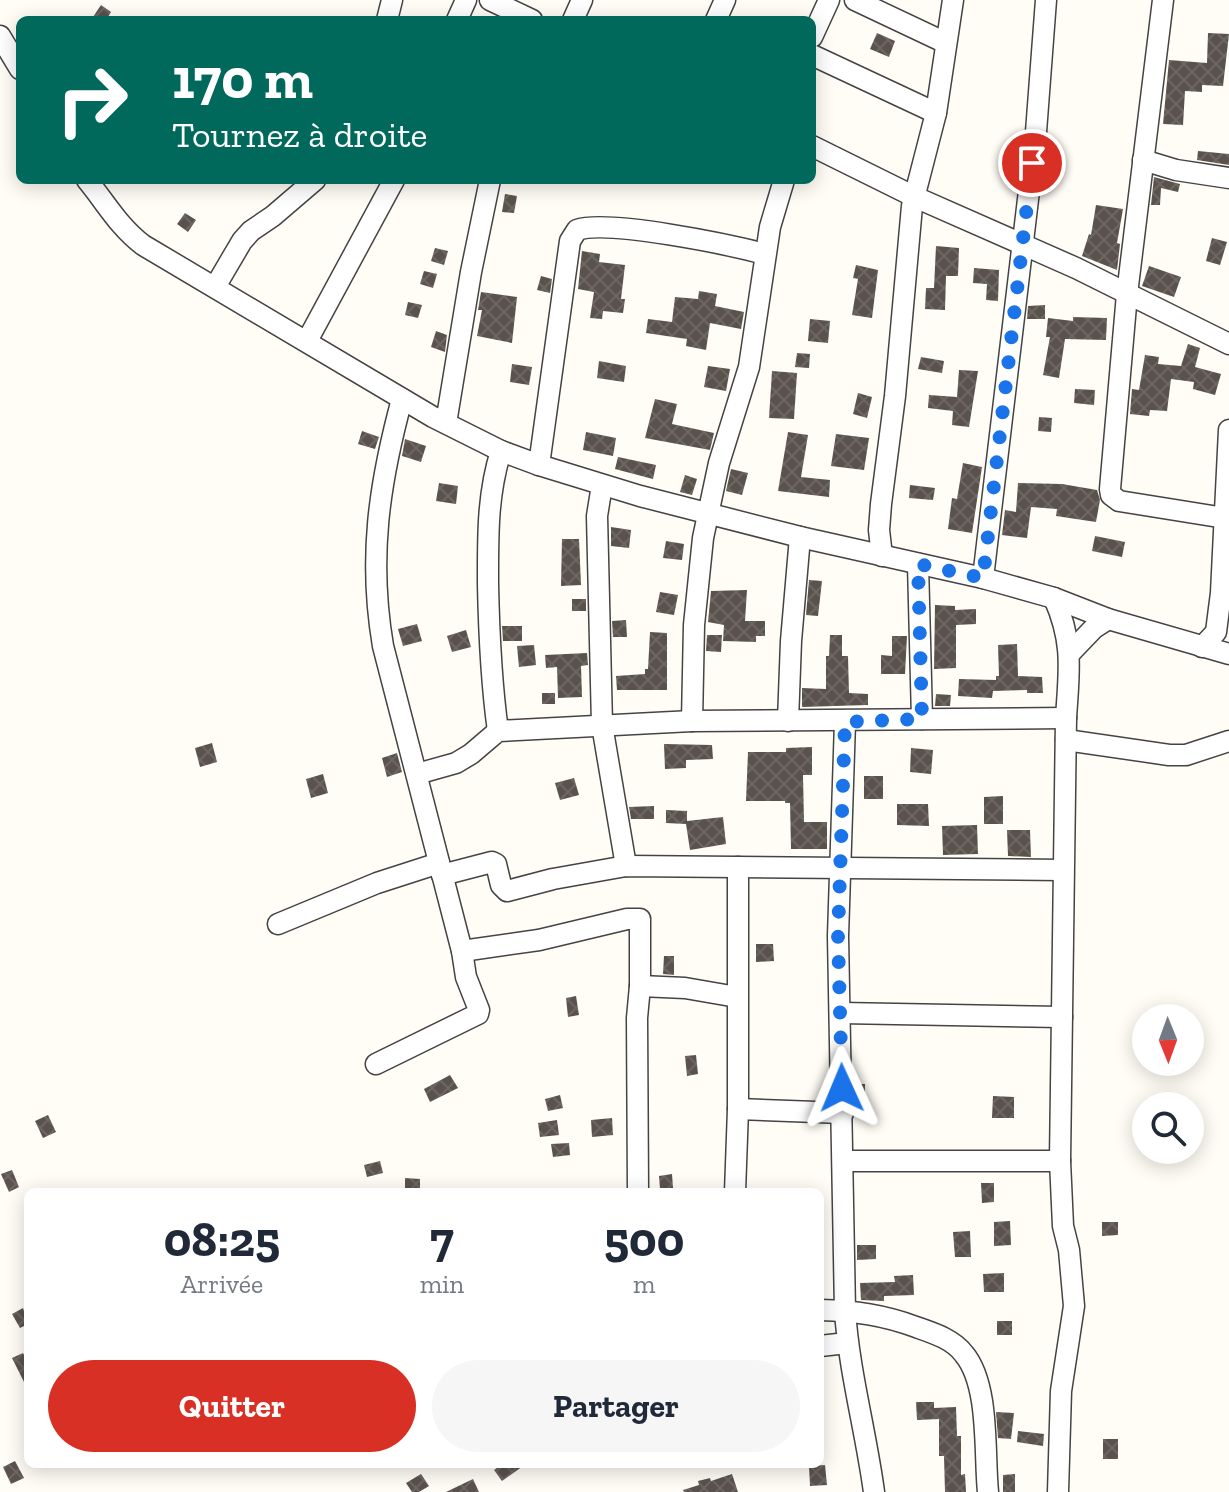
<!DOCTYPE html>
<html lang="fr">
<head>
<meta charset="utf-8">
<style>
	:root { --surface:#fff; --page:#f6f6f7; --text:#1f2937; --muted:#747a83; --accent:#d93025 }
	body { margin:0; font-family:"Zilla Slab",serif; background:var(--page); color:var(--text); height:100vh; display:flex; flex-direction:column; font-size:30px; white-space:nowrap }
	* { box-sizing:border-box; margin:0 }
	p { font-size:26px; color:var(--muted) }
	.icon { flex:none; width:44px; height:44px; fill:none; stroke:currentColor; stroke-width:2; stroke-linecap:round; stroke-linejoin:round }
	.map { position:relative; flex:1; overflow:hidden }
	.drawer { position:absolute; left:24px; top:1188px; width:800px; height:280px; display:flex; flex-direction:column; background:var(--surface); border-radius:12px; box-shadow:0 4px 20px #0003 }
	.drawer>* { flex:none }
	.top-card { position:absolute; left:16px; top:16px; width:800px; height:168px; border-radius:12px; box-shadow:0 4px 20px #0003; background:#00695c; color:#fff; overflow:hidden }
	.needle { width:52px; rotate:179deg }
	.fabs { position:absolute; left:1132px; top:1004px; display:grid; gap:16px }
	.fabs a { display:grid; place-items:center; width:72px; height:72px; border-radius:50%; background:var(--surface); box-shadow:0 4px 20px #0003; font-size:40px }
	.pin { position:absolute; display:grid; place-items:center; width:68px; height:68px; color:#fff; margin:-34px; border:4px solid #fff; border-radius:50%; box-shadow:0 2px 8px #0007 }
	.me { position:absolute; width:88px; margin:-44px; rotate:359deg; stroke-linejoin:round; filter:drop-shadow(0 0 6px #0008) }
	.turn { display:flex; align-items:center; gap:28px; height:168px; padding:0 24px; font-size:36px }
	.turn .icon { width:104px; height:104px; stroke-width:2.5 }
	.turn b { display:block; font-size:56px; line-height:68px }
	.eta { display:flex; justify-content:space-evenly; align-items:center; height:136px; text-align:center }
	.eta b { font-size:48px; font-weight:700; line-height:56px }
	.cta { display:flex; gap:16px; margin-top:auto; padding:16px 24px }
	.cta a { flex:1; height:92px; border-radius:48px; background:var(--accent); color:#fff; font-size:32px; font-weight:700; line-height:92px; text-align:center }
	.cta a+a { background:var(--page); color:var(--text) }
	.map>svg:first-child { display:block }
	.building { fill:url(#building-cross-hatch) }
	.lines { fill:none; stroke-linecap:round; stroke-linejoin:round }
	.minor-casing { stroke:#444; stroke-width:23 }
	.minor { stroke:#fff; stroke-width:20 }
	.route { stroke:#1a73e8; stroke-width:14; stroke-dasharray:0 25.2 }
</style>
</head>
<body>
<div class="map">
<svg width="1229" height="1492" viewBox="0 0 1229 1492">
	<defs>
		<pattern id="building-cross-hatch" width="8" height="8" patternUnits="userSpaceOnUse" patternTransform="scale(2)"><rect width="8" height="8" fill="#5a524d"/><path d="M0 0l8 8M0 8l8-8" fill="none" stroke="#6d6662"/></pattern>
	</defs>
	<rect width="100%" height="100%" fill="#fffdf5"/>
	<g class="building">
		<polygon points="101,5 111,12 106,20 91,20"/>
		<polygon points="877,33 895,41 889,57 870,49"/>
		<polygon points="1208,33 1229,34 1223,86 1202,85 1202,92 1185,91 1183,125 1163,124 1169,60 1207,63"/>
		<polygon points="1198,151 1229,154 1229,165 1197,160"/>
		<polygon points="1154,177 1180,184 1178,192 1161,188 1160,205 1151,205"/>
		<polygon points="505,194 517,196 514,213 502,212"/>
		<polygon points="1096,205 1123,209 1117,243 1120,244 1117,270 1082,256 1089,234 1091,235"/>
		<polygon points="185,213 196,220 188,232 177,224"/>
		<polygon points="1212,238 1227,242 1220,265 1206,261"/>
		<polygon points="936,246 959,248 958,276 946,276 945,310 925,309 926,288 934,288"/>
		<polygon points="435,248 448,251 444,265 431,261"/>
		<polygon points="582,251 600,254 599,262 625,265 621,299 625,299 623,313 603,311 602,319 590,318 594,292 578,289"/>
		<polygon points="856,265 878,270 872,318 852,315 858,279 853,278"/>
		<polygon points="1149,266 1181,277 1174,297 1142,286"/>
		<polygon points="974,268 999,270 998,301 986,300 987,284 973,283"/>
		<polygon points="424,271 437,274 433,288 420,284"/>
		<polygon points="541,276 552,279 550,293 537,290"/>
		<polygon points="699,291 717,294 715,306 744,312 741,329 710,323 706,350 686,346 687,339 646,333 648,319 672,322 675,297 698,299"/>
		<polygon points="481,292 517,297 512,343 477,336 482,310 478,310"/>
		<polygon points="408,302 422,305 418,318 405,315"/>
		<polygon points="1045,305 1045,319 1027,319 1028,306"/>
		<polygon points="1073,317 1107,318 1106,340 1065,339 1059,378 1043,375 1050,337 1046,337 1048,318 1073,321"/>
		<polygon points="810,319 830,321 828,343 808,341"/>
		<polygon points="436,331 447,335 445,352 431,347"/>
		<polygon points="1188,344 1200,348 1195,367 1221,374 1215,395 1193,389 1194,382 1171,379 1167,411 1150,410 1149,416 1130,414 1132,389 1139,390 1145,355 1159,357 1158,364 1181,366"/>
		<polygon points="797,353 810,354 809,368 795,367"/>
		<polygon points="921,357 944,361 942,373 918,369"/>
		<polygon points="599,361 626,366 624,382 597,378"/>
		<polygon points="512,364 532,367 529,385 510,382"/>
		<polygon points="708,366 730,369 726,391 704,387"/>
		<polygon points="959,370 978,371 969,427 952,425 953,411 928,408 929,395 957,397"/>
		<polygon points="772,371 797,373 794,419 769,418"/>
		<polygon points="1075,389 1095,390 1094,405 1074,403"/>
		<polygon points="858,393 872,397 867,418 853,414"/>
		<polygon points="655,399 677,404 672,424 714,433 710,450 645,438"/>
		<polygon points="1039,417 1052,418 1051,432 1038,431"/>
		<polygon points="362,431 379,437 375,449 358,444"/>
		<polygon points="586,432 616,438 613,456 583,450"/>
		<polygon points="788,432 808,435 801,477 830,480 829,497 778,491"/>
		<polygon points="836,434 869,438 864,470 831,466"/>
		<polygon points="405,439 426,446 421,462 402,456"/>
		<polygon points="618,457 656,465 653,479 615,469"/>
		<polygon points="963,463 982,467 972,533 948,529 952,498 957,499"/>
		<polygon points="731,469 748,473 742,495 726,491"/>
		<polygon points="685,475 697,479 692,495 680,492"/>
		<polygon points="439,483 458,486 456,504 436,501"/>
		<polygon points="1018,483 1062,484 1097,490 1100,500 1096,522 1056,516 1057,509 1031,507 1027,538 1002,535 1005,510 1016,512"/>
		<polygon points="910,485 935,488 933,500 909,498"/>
		<polygon points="611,527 631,530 629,548 611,546"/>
		<polygon points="1095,536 1125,542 1122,557 1092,551"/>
		<polygon points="562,539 579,539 581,585 561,586"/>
		<polygon points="666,541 684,544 682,560 663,558"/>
		<polygon points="809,580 822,581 818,616 806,615"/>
		<polygon points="747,590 745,621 765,621 765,636 756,636 756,642 723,641 724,625 708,622 711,591"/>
		<polygon points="660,592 678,595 674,615 656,612"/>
		<rect x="572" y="599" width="14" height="12"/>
		<polygon points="935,605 955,606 955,610 976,609 976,624 956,625 956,668 934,669"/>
		<polygon points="626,620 627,637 613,637 612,621"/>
		<polygon points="417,624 422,641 403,646 398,629"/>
		<polygon points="502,626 522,626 522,641 503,641"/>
		<polygon points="466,630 471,647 452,652 447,636"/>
		<polygon points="650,632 667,633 667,690 617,690 616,676 645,674 645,669 648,669"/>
		<polygon points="707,635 722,635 721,652 706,651"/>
		<polygon points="830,635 842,635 842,656 848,656 849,693 868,694 868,705 802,707 802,688 826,689 826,656 829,656"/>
		<polygon points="892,636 907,636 905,674 881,674 881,655 892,656"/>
		<polygon points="1017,644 1018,676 1042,677 1043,693 1027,693 1027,690 993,691 992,698 958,696 959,679 996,680 996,676 999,676 998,645"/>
		<polygon points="534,645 536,665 519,667 517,646"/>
		<polygon points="587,653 588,665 581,666 582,697 558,698 557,667 546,668 545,655"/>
		<rect x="542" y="693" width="13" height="11"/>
		<polygon points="936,694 951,695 950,706 935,706"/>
		<polygon points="212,743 217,762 200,767 195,748"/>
		<polygon points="664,744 712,745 713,759 686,760 686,768 665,769"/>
		<polygon points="812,747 812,775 803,775 804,822 827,822 827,849 791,849 790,803 785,803 785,801 746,801 748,752 786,752 786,748"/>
		<polygon points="911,748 933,750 931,774 910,772"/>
		<polygon points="397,753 402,772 387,777 382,758"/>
		<polygon points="323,774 328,793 311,798 306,779"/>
		<rect x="864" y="776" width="19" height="23"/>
		<polygon points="574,778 579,795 560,800 555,783"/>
		<polygon points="1003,796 1003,824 984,824 984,797"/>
		<polygon points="897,804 928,804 929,826 897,825"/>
		<polygon points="654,806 654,819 631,819 629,807"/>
		<polygon points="666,810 687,811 687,821 723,817 726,844 690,850 686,824 666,823"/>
		<polygon points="977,825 978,854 943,855 942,826"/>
		<polygon points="1007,830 1030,830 1031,857 1008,856"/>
		<polygon points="756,944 773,944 774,961 756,962"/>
		<polygon points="664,956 674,956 674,975 663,974"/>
		<polygon points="576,996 579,1015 568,1017 566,998"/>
		<polygon points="696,1055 698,1074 687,1076 685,1056"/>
		<polygon points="450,1075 458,1088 430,1102 424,1089"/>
		<polygon points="854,1084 865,1084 865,1098 854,1097"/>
		<polygon points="560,1095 563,1108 548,1111 545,1099"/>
		<polygon points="993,1096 1014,1097 1014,1118 992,1118"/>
		<polygon points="48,1115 56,1132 43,1138 35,1121"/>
		<polygon points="612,1118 613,1135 592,1137 591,1120"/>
		<polygon points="557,1120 559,1135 540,1137 538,1123"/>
		<polygon points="569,1143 570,1155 553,1157 551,1144"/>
		<polygon points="380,1161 383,1173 367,1177 364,1165"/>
		<polygon points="12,1170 19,1187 9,1192 1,1174"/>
		<polygon points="672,1174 673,1188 660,1189 659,1176"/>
		<polygon points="405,1178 420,1179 420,1191 405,1191"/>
		<polygon points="981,1183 994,1183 994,1202 982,1203"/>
		<polygon points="1010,1221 1011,1245 994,1246 994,1222"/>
		<polygon points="1102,1222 1118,1222 1118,1235 1102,1236"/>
		<polygon points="970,1231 971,1257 955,1257 953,1232"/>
		<polygon points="857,1245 876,1245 876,1259 857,1260"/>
		<polygon points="1004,1273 1004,1292 984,1292 983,1274"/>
		<polygon points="913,1275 914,1295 884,1296 884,1301 861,1300 860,1283 895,1282 894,1276"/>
		<polygon points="23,1308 28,1324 20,1328 12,1314"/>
		<rect x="997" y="1321" width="15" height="14"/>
		<polygon points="23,1353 28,1363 28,1390 12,1358"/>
		<polygon points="916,1402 934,1402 934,1408 956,1407 957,1436 961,1436 961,1475 965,1474 966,1492 945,1492 944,1456 939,1456 939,1419 917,1420"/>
		<polygon points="996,1412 1014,1413 1011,1439 998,1438"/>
		<polygon points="1018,1431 1044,1434 1043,1446 1017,1442"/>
		<rect x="1103" y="1439" width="15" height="20"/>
		<polygon points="15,1461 24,1478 11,1484 3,1467"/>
		<polygon points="503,1464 526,1464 502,1481 494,1470"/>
		<polygon points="825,1465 827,1485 810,1486 809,1466"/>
		<polygon points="421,1474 429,1486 419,1492 412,1492 406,1483"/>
		<polygon points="732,1474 738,1492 684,1492 683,1490 699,1485 698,1481 710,1478 711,1481"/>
		<polygon points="1015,1474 1015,1492 1003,1492 1003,1475"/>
		<polygon points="473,1479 479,1492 446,1492"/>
	</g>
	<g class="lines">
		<g class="minor-casing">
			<g id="minor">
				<polyline points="490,0 532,20"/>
				<polyline points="855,0 946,43"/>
				<polyline points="1163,0 1127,294 1110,489 1111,495 1119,501 1225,518"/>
				<polyline points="387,20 392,0"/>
				<polyline points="457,20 466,0"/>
				<polyline points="573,20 582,0"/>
				<polyline points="716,20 725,0"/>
				<polyline points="0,36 20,69"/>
				<polyline points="812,37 829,0"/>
				<polyline points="812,55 936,113"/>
				<polyline points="812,146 915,197 1076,268 1229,344"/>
				<polyline points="1143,160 1176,170 1229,178"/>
				<path d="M87 180C106 203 119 227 143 245L433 417 501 451 539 465 640 496 800 537 983 578 1054 598 1108 619 1229 654"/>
				<polyline points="215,287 242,241 251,231 273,216 315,180"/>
				<polyline points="307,341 394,180"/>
				<polyline points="446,423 471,272 490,180"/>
				<path d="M539 465 570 241 577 230C607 219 731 245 765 254"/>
				<polyline points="602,485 597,516 602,725 626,866"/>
				<polyline points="882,556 879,530 881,504 895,396 912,206 936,113 953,0"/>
				<polyline points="918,564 922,719"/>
				<polyline points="983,578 1036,132 1046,0"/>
				<path d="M1054 598C1074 643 1069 671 1066 718L1060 1161 1063 1226 1069 1250 1074 1306 1061 1391 1058 1492"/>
				<polyline points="1202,647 1216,632 1221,593 1229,430"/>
				<polyline points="1070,653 1094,628 1108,619"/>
				<polyline points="692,721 694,625 703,538 719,463 749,367 770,227 784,180"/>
				<polyline points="788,721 791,641 800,537"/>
				<path d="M845 722 838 936 845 1311C849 1371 866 1432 874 1492"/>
				<path d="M498 731C491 681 489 634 488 584 488 538 487 495 501 451"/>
				<polyline points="1066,740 1169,755 1186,755 1229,741"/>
				<polyline points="417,774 456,763 471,754 498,731 692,721 1066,718"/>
				<polyline points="442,875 492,862 496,864 501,885 507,891 553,879 626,866 1063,870"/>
				<polyline points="278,924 377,883 439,863"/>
				<polyline points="462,951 539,940 627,919 640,919 640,986 637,1018 638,1192"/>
				<polyline points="640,986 685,988 737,997"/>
				<polyline points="841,1013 1062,1017"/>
				<path d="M376 1064 478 1014 479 1010 466 977 462 951 383 646C368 558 379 484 402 399"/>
				<polyline points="738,1109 843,1113"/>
				<polyline points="843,1161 1060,1161"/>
				<polyline points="735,1192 738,1109 738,867"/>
				<path d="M820 1310C855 1311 884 1315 916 1327 933 1333 953 1339 964 1354 990 1385 984 1453 988 1492"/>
				<polyline points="820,1346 847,1343"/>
			</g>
		</g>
		<use href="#minor" class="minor"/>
	</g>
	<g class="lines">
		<polyline class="route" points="842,1088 838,936 845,722 922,719 918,564 983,578 1032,163"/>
	</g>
</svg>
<div class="fabs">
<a><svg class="needle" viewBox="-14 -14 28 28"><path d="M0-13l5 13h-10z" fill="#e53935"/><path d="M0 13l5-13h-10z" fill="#747a83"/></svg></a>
<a><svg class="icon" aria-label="search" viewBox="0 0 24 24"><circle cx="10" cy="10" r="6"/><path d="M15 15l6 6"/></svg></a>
</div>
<div class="pin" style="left:1032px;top:163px;background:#d93025"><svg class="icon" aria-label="arrive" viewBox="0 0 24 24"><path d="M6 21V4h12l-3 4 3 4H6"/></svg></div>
<svg class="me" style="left:842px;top:1088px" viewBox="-20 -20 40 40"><path d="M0-17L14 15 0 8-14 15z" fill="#1a73e8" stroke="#fff" stroke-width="4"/></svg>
<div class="top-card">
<div class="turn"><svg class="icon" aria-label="right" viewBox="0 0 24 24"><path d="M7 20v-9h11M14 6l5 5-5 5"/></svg><div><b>170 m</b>Tournez à droite</div></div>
</div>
<section class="drawer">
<div class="eta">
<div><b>08:25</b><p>Arrivée</p></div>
<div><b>7</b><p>min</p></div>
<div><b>500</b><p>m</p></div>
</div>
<div class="cta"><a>Quitter</a><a>Partager</a></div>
</section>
</div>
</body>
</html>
